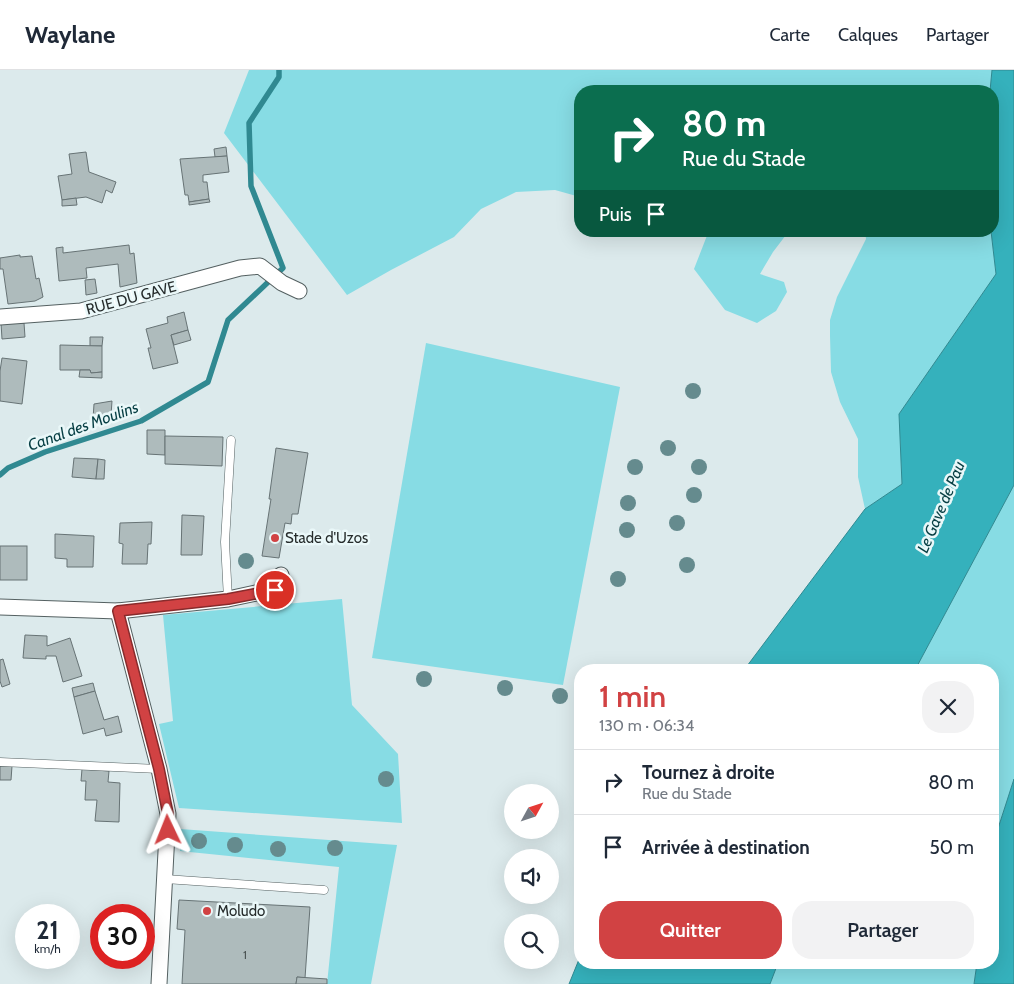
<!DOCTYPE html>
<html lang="fr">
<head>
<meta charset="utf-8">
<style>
	:root { --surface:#fff; --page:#f2f2f3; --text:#1f2937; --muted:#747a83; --line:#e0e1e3; --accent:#d14243 }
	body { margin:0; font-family:Cabin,sans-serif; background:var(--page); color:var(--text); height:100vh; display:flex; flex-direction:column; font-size:19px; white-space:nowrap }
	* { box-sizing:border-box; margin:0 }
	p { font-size:16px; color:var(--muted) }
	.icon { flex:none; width:28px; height:28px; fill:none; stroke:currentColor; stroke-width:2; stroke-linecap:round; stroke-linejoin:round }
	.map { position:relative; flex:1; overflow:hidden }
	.sheet { position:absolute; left:574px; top:594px; width:425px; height:305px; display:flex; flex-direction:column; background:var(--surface); border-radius:20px; box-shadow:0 5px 20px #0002 }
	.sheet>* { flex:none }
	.hud { position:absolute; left:574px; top:15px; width:425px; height:152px; border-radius:20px; box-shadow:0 5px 20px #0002; background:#0b6e4f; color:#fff; overflow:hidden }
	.needle { width:32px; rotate:50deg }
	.tools { position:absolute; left:504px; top:714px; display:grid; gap:10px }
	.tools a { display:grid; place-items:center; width:55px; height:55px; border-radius:50%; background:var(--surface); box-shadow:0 5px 20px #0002; font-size:25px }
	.speed { position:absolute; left:15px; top:834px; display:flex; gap:10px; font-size:25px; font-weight:700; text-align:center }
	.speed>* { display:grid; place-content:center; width:65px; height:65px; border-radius:50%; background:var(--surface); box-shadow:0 5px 20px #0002; line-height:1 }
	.speed small { font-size:12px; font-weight:400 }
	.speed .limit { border:8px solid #d22; background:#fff; color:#111 }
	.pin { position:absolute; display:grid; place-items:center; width:42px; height:42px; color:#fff; margin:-21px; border:2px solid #fff; border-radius:50%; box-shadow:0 1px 5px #0007 }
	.me { position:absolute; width:55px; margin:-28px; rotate:358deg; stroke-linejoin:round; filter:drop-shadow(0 0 4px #0008) }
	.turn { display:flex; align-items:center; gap:18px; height:105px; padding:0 25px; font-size:22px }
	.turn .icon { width:65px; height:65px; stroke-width:2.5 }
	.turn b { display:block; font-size:35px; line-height:42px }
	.then { display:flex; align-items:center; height:48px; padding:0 25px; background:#0003; gap:10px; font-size:19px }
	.round { display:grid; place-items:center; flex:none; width:52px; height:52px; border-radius:20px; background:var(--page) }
	.head { display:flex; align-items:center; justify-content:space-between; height:85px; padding:0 25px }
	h1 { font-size:30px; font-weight:600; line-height:38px; color:var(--accent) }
	.button { display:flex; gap:10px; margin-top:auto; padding:10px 25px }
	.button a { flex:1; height:58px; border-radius:20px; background:var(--accent); color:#fff; font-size:20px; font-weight:600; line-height:58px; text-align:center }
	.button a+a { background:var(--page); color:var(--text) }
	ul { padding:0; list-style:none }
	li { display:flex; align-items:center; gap:15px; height:65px; padding:0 25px; border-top:1px solid var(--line) }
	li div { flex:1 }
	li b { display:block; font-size:19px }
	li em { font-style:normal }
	header { display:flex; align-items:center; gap:30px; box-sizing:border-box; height:70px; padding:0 25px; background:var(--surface); border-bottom:1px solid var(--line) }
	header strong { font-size:24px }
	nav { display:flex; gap:28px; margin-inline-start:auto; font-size:18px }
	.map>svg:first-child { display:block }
	.green { fill:#87dce4 }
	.water { fill:#35b1bc; stroke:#308991 }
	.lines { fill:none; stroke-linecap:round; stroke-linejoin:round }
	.stream { stroke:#308991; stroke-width:5.5 }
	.building { fill:#aebbbc; stroke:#677375 }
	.service-casing { stroke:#546061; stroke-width:9 }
	.minor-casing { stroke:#546061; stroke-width:17 }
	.service { stroke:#fff; stroke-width:8 }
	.minor { stroke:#fff; stroke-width:15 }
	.tree { fill:#658b8e }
	.route-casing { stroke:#882b2c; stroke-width:12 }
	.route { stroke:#d14243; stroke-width:9 }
	.poi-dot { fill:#d14243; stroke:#eaf8f9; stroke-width:2 }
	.labels { text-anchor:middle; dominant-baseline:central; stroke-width:5; stroke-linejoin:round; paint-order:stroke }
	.number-label { font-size:12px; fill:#485050 }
	.street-label { font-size:15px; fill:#262c2c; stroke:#eaf8f9 }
	.poi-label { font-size:15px; fill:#262c2c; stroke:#eaf8f9; text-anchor:start }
	.water-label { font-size:16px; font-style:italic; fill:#073f44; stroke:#eaf8f9 }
</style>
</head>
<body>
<header>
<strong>Waylane</strong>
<nav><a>Carte</a><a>Calques</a><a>Partager</a></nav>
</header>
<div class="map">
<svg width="1014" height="914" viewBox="0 0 1014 914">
	<rect width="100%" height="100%" fill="#dceaec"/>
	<g class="green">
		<polygon points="249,0 992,0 990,21 580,21 580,127 555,120 516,122 481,139 454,167 391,200 347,225 224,63"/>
		<polygon points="706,161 789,161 773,182 760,204 784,212 787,222 776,241 757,253 725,240 694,199 708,163"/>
		<polygon points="865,161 991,161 996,204 899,344 902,414 865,439 858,407 858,369 840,332 831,302 830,266 830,250 837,227 866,169"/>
		<polygon points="426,273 620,317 563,615 372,588"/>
		<polygon points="1014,415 1014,709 993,774 992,600 915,600"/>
		<polygon points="342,529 352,635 398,684 402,753 179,738 159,654 173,651 163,545"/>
		<polygon points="180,759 397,775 371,914 327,914 339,797 180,781"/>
		<polygon points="778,893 977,893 974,914 770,914"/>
	</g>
	<g class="water">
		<polygon points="992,0 1014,0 1014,415 915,600 744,600 865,439 902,414 899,344 996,204 991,161 992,161 992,21 990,21"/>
		<polygon points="1014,709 1014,914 974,914 977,893 992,892 993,774"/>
		<polygon points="580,887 580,892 778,893 770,914 569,914"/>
	</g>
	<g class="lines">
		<polyline class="stream" points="0,405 8,398 45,382 141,351 208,312 228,250 283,198 251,116 249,53 279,7 279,0"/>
	</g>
	<g class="building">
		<polygon points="226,77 227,86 215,87 214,79"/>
		<polygon points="86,82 89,102 116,112 112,123 106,120 102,133 86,127 62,130 58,106 72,104 69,84"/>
		<polygon points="227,86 229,102 203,105 203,112 207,112 209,129 189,132 188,125 185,125 180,89"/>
		<polygon points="76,128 77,135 62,136 62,130"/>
		<polygon points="209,129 210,132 189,135 189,132"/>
		<polygon points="129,175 130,184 134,183 137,213 120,217 118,194 86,198 87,208 59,211 56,178 63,177 63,183"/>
		<polygon points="20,185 20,187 32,186 36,209 39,208 43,227 35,231 8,234 3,199 0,199 0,188"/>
		<polygon points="95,209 97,223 86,225 85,210"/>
		<polygon points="184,242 188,260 171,265 178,293 153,299 148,278 151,278 146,259 168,253 167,247"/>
		<polygon points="1,253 24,253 25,267 2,269"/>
		<polygon points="188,260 191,270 174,275 171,265"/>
		<polygon points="90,267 103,267 102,276 90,276"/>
		<polygon points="60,275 102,276 102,302 91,303 90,300 60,300"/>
		<polygon points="2,288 27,291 22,334 0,331 0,301"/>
		<polygon points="80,300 90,300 91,303 102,302 102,308 79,307"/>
		<polygon points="112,331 111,345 93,349 94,334"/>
		<polygon points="147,360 165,360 165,385 147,384"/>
		<polygon points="165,366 223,367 222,396 165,394"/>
		<polygon points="276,378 308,383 298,444 292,444 291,454 285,453 279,488 262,486 271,429 269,429"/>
		<polygon points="74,388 98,389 96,409 72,407"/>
		<polygon points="98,389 105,390 104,409 96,409"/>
		<polygon points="182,445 204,446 202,485 181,485"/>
		<polygon points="152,452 151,474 148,474 147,494 122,494 123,474 119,473 120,453"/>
		<polygon points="55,464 94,466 93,497 67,497 67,489 55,488"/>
		<rect x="0" y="476" width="27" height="34"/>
		<polygon points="25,565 47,566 47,576 70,568 82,606 63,612 56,586 46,586 46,589 23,588"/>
		<polygon points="3,589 10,614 2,617 0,611 0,590"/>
		<polygon points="93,613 95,621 74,627 72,618"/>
		<polygon points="95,621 104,650 118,646 122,662 106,666 104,658 83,664 74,627"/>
		<polygon points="0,696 12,696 11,710 0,710"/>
		<polygon points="82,699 109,701 108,712 120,713 119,752 95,751 97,730 85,730 86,711 81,711"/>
		<polygon points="179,830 310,837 305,908 297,907 296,914 182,914 185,860 177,859"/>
		<polygon points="297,907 327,909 327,914 296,914"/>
	</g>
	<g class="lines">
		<g class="service-casing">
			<g id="service">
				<polyline points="228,529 225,472 231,370"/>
				<polyline points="0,692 159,699"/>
				<polyline points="165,809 324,820"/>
			</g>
		</g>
		<g class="minor-casing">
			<g id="minor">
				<polyline points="0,247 81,241 240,198 260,196 282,213 299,221"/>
				<polyline points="0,537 118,541 228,529 275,519 281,505"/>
				<polyline points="118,541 159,699 168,744 159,914"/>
			</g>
		</g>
		<use href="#service" class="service"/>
		<use href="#minor" class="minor"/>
	</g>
	<g class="tree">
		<circle cx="693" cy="321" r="8"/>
		<circle cx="668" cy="378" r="8"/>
		<circle cx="635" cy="397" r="8"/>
		<circle cx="699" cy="397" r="8"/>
		<circle cx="694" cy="425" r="8"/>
		<circle cx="628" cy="433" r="8"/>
		<circle cx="677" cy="453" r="8"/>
		<circle cx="627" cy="460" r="8"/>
		<circle cx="246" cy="491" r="8"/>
		<circle cx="687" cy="495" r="8"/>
		<circle cx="618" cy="509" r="8"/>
		<circle cx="424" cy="609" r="8"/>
		<circle cx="505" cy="618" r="8"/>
		<circle cx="560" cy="626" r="8"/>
		<circle cx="386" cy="709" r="8"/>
		<circle cx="199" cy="771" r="8"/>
		<circle cx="235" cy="775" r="8"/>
		<circle cx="335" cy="778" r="8"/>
		<circle cx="278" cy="779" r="8"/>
	</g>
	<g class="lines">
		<g class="route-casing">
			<polyline id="route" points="168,760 168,744 159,699 118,541 228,529 275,520"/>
		</g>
		<use href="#route" class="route"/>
	</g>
	<g class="poi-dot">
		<circle cx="275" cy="468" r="5"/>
		<circle cx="207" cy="841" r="5"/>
	</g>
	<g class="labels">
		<g class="number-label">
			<text x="245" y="884">1</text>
		</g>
		<g class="street-label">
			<text transform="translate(131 228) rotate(-15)">RUE DU GAVE</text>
		</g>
		<g class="poi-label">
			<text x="285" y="468">Stade d'Uzos</text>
			<text x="217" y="841">Moludo</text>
		</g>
		<g class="water-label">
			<text transform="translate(83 356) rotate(-20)">Canal des Moulins</text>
			<text transform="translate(941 437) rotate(-67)">Le Gave de Pau</text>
		</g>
	</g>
</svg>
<div class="tools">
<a><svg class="needle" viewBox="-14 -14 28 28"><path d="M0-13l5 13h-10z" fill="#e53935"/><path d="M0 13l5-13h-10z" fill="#747a83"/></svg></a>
<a><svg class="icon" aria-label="sound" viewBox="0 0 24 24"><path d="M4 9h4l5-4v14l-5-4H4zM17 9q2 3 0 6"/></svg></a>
<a><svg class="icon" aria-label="search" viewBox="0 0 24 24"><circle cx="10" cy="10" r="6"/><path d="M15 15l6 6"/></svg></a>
</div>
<div class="speed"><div>21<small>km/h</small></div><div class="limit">30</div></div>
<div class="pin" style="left:275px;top:520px;background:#d93025"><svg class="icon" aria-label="arrive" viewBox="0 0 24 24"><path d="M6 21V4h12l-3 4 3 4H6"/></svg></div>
<svg class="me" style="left:168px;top:760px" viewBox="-20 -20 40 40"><path d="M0-17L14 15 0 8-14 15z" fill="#d14243" stroke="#fff" stroke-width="4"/></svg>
<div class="hud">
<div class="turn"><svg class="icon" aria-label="right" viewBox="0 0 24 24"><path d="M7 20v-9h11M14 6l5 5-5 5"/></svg><div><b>80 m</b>Rue du Stade</div></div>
<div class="then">Puis<svg class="icon" aria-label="arrive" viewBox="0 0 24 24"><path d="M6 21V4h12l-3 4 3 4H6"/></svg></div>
</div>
<section class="sheet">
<div class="head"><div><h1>1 min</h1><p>130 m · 06:34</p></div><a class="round"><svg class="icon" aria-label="close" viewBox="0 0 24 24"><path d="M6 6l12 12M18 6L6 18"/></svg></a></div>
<ul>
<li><svg class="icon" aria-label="right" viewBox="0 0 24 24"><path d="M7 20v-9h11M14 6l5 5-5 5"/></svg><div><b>Tournez à droite</b><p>Rue du Stade</p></div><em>80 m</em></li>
<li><svg class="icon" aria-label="arrive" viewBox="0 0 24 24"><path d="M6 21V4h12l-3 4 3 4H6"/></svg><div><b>Arrivée à destination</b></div><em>50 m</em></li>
</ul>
<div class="button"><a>Quitter</a><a>Partager</a></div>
</section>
</div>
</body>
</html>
